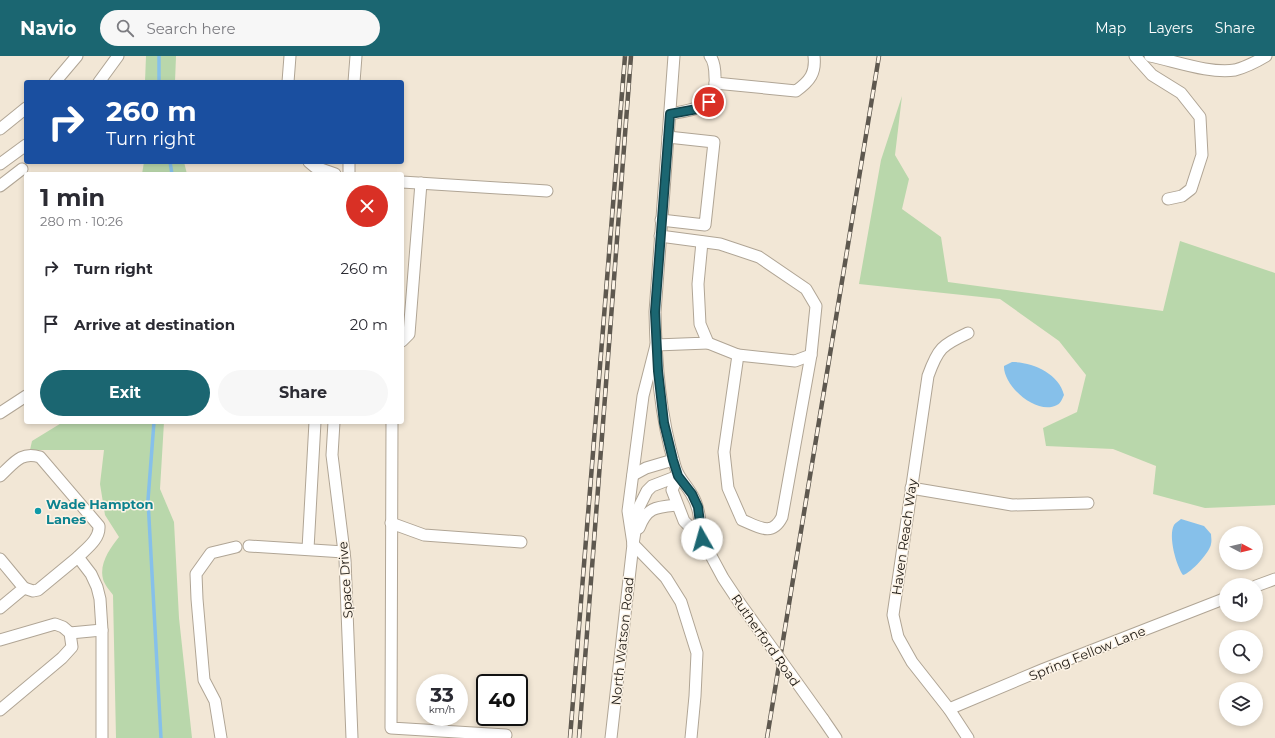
<!DOCTYPE html>
<html lang="en">
<head>
<meta charset="utf-8">
<style>
	:root { --surface:#fff; --page:#f7f7f7; --text:#2b2b33; --muted:#7c7c81; --accent:#1b6671 }
	body { margin:0; font-family:Montserrat,sans-serif; background:var(--page); color:var(--text); height:100vh; display:flex; flex-direction:column; font-size:15px; white-space:nowrap }
	* { box-sizing:border-box; margin:0 }
	p { font-size:13px; color:var(--muted) }
	.icon { flex:none; width:22px; height:22px; fill:none; stroke:currentColor; stroke-width:2; stroke-linecap:round; stroke-linejoin:round }
	.map { position:relative; flex:1; overflow:hidden }
	.drawer { position:absolute; left:24px; top:116px; width:380px; height:252px; display:flex; flex-direction:column; background:var(--surface); border-radius:4px; box-shadow:0 2px 6px #0003 }
	.drawer>* { flex:none }
	.guide { position:absolute; left:24px; top:24px; width:380px; height:84px; border-radius:4px; box-shadow:0 2px 6px #0003; background:#1a4fa0; color:#fff; overflow:hidden }
	.needle { width:26px; rotate:97deg }
	.buttons { position:absolute; left:1219px; top:470px; display:grid; gap:8px }
	.buttons a { display:grid; place-items:center; width:44px; height:44px; border-radius:50%; background:var(--surface); box-shadow:0 2px 6px #0003; font-size:20px }
	.speed { position:absolute; left:416px; top:618px; display:flex; gap:8px; font-size:20px; font-weight:700; text-align:center }
	.speed>* { display:grid; place-content:center; width:52px; height:52px; border-radius:50%; background:var(--surface); box-shadow:0 2px 6px #0003; line-height:1 }
	.speed small { font-size:10px; font-weight:400 }
	.speed .limit { border:2px solid #111; border-radius:6px; background:#fff; color:#111 }
	.pin { position:absolute; display:grid; place-items:center; width:34px; height:34px; color:#fff; margin:-17px; border:2px solid #fff; border-radius:50%; box-shadow:0 1px 4px #0007 }
	.me { position:absolute; width:44px; margin:-22px; rotate:353deg; stroke-linejoin:round; filter:drop-shadow(0 0 3px #0008) }
	.turn { display:flex; align-items:center; gap:14px; height:84px; padding:0 16px; font-size:18px }
	.turn .icon { width:52px; height:52px; stroke-width:2.5 }
	.turn b { display:block; font-size:28px; line-height:34px }
	.round { display:grid; place-items:center; flex:none; width:42px; height:42px; border-radius:21px; background:var(--page) }
	.overview { display:flex; align-items:center; justify-content:space-between; height:68px; padding:0 16px }
	h1 { font-size:24px; font-weight:700; line-height:30px }
	.button { display:flex; gap:8px; margin-top:auto; padding:8px 16px }
	.button a { flex:1; height:46px; border-radius:24px; background:var(--accent); color:#fff; font-size:16px; font-weight:700; line-height:46px; text-align:center }
	.button a+a { background:var(--page); color:var(--text) }
	ul { padding:0; list-style:none }
	li { display:flex; align-items:center; gap:12px; height:56px; padding:0 16px }
	li div { flex:1 }
	li b { display:block; font-size:15px }
	li em { font-style:normal }
	header { display:flex; align-items:center; gap:24px; box-sizing:border-box; height:56px; padding:0 20px; background:var(--accent); color:#fff }
	header strong { font-size:19px }
	nav { display:flex; gap:22px; margin-inline-start:auto; font-size:14px }
	.search { width:280px; height:36px; background:var(--page); display:flex; align-items:center; gap:10px; box-sizing:border-box; padding:0 14px; border-radius:22px; color:var(--muted); font-size:15px }
	.map>svg:first-child { display:block }
	.green { fill:#b9d7ab }
	.water { fill:#86c0ea }
	.lines { fill:none; stroke-linecap:round; stroke-linejoin:round }
	.stream { stroke:#86c0ea; stroke-width:3.5 }
	.minor-casing { stroke:#b0a595; stroke-width:13 }
	.minor { stroke:#fff; stroke-width:11 }
	.rail-casing { stroke:#5e584f; stroke-width:4.5 }
	.rail { stroke:#fdf4e7; stroke-width:3; stroke-dasharray:9; stroke-linecap:butt }
	.minor-bridge-casing { stroke:#b0a595; stroke-width:13; stroke-linecap:butt }
	.minor-bridge { stroke:#fff; stroke-width:11 }
	.route-casing { stroke:#124249; stroke-width:10 }
	.route { stroke:#1b6671; stroke-width:7 }
	.culture-dot { fill:#0f9aa8; stroke:#fdf4e7; stroke-width:1.5 }
	.labels { text-anchor:middle; dominant-baseline:central; stroke-width:3; stroke-linejoin:round; paint-order:stroke }
	.culture-label { font-size:13px; font-weight:bold; fill:#0d838f; stroke:#fdf4e7; text-anchor:start }
	.street-label { font-size:13px; fill:#1b1712; stroke:#fdf4e7 }
</style>
</head>
<body>
<header>
<strong>Navio</strong>
<div class="search"><svg class="icon" aria-label="search" viewBox="0 0 24 24"><circle cx="10" cy="10" r="6"/><path d="M15 15l6 6"/></svg>Search here</div>
<nav><a>Map</a><a>Layers</a><a>Share</a></nav>
</header>
<div class="map">
<svg width="1275" height="682" viewBox="0 0 1275 682">
	<rect width="100%" height="100%" fill="#f2e7d6"/>
	<g class="green">
		<polygon points="146,0 176,0 175,26 145,26"/>
		<polygon points="902,40 895,99 909,123 902,153 941,181 948,226 1163,255 1180,185 1275,217 1275,449 1205,452 1153,438 1156,410 1113,393 1046,390 1043,372 1077,356 1086,319 1059,285 1000,243 859,228 881,104"/>
		<polygon points="144,106 184,106 187,118 142,118"/>
		<path d="M63 366H164L160 433 174 466 179 562 192 682H116L113 539C110 535 104 528 103 523 99 508 110 492 119 481L105 459 100 428 104 394H30L32 385Z"/>
	</g>
	<g class="water">
		<path d="M1012 306C1032 306 1059 317 1064 339 1062 343 1061 347 1057 349 1037 360 1003 330 1004 310Z"/>
		<path d="M1181 463 1204 470 1211 478C1211 480 1212 485 1211 488 1210 496 1191 517 1183 519 1176 509 1168 480 1174 469 1175 467 1179 465 1181 463Z"/>
	</g>
	<g class="lines">
		<g class="stream">
			<polyline points="159,26 159,0"/>
			<polyline points="170,106 172,118"/>
			<polyline points="154,366 148,444 161,682"/>
		</g>
		<g class="minor-casing">
			<g id="minor">
				<path d="M674 0 655 256C656 308 660 360 675 410 678 422 686 428 692 439 700 452 700 468 702 483"/>
				<polyline points="1135,0 1152,19 1181,37 1200,61 1202,99 1191,133 1182,140 1168,143"/>
				<path d="M1150 0C1175 5 1210 18 1235 14 1246 11 1256 6 1266 0"/>
				<polyline points="55,26 77,0"/>
				<polyline points="99,26 118,0"/>
				<polyline points="288,26 290,0"/>
				<polyline points="354,26 356,0"/>
				<path d="M715 27 796 35C810 25 816 17 814 0"/>
				<path d="M670 58C694 53 718 53 715 21 715 15 714 5 710 0"/>
				<polyline points="0,73 26,52"/>
				<polyline points="309,106 315,111 335,118"/>
				<polyline points="0,108 26,89"/>
				<polyline points="349,118 349,106"/>
				<polyline points="402,126 547,135"/>
				<polyline points="0,130 22,113"/>
				<polyline points="661,164 705,169 714,86 668,81"/>
				<polyline points="660,180 720,188 759,201 806,233 816,250 811,299 795,305 738,299"/>
				<path d="M968 277C942 289 938 292 928 320L893 559 898 581 912 606 949 653 968 682"/>
				<polyline points="402,285 409,278 421,127"/>
				<path d="M708 287 738 299 724 396 728 432 742 464C759 471 772 481 782 461L811 299"/>
				<polyline points="0,357 26,340"/>
				<polyline points="334,366 332,399 345,504 352,682"/>
				<polyline points="392,366 391,672 506,679"/>
				<polyline points="633,419 646,412 673,404"/>
				<path d="M0 420C14 407 21 395 40 401L99 470C100 483 87 492 78 501"/>
				<polyline points="678,420 672,434 684,465 702,483 723,522 739,546"/>
				<polyline points="911,432 1012,449 1088,447"/>
				<polyline points="391,467 424,479 521,486"/>
				<path d="M639 472C647 451 656 451 677 449"/>
				<polyline points="633,488 628,455 643,340 656,289 708,287 700,268 698,228 702,186"/>
				<polyline points="633,488 666,522 681,546 697,597 695,640 691,682"/>
				<polyline points="249,490 344,496"/>
				<polyline points="308,493 315,366"/>
				<polyline points="0,503 24,532 0,552"/>
				<polyline points="1256,530 1275,523"/>
				<polyline points="24,532 33,535 38,534 78,501 91,518 97,531 100,543 102,574 102,682"/>
				<polyline points="70,577 102,574"/>
				<polyline points="0,584 55,568 63,571 70,577 72,591 62,602 0,654"/>
				<polyline points="949,653 1044,613 1226,542"/>
				<polyline points="823,663 836,682"/>
				<polyline points="221,682 215,645 204,624 197,543 196,518 211,497 236,491"/>
				<polyline points="611,682 633,488 639,451 647,435 652,430 678,420"/>
			</g>
		</g>
		<use href="#minor" class="minor"/>
		<g class="rail-casing">
			<g id="rail">
				<polyline points="570,682 625,0"/>
				<polyline points="579,682 631,0"/>
				<polyline points="767,682 879,0"/>
			</g>
		</g>
		<use href="#rail" class="rail"/>
		<g class="minor-bridge-casing">
			<polyline id="minor-bridge" points="739,546 823,663"/>
		</g>
		<use href="#minor-bridge" class="minor-bridge"/>
	</g>
	<g class="lines">
		<g class="route-casing">
			<polyline id="route" points="702,483 698,451 692,438 678,420 673,404 664,367 658,315 655,256 670,58 697,53 709,46"/>
		</g>
		<use href="#route" class="route"/>
	</g>
	<circle class="culture-dot" cx="38" cy="455" r="4"/>
	<g class="labels">
		<g class="culture-label">
			<text x="46" y="448">Wade Hampton<tspan x="46" dy="15">Lanes</tspan></text>
		</g>
		<g class="street-label">
			<text transform="translate(904 481) rotate(-82)">Haven Reach Way</text>
			<text transform="translate(345 524) rotate(-94)">Space Drive</text>
			<text transform="translate(766 584) rotate(55)">Rutherford Road</text>
			<text transform="translate(622 585) rotate(-84)">North Watson Road</text>
			<text transform="translate(1087 597) rotate(-22)">Spring Fellow Lane</text>
		</g>
	</g>
</svg>
<div class="buttons">
<a><svg class="needle" viewBox="-14 -14 28 28"><path d="M0-13l5 13h-10z" fill="#e53935"/><path d="M0 13l5-13h-10z" fill="#7c7c81"/></svg></a>
<a><svg class="icon" aria-label="sound" viewBox="0 0 24 24"><path d="M4 9h4l5-4v14l-5-4H4zM17 9q2 3 0 6"/></svg></a>
<a><svg class="icon" aria-label="search" viewBox="0 0 24 24"><circle cx="10" cy="10" r="6"/><path d="M15 15l6 6"/></svg></a>
<a><svg class="icon" aria-label="layers" viewBox="0 0 24 24"><path d="M12 4l9 5-9 5-9-5zM3 14l9 5 9-5"/></svg></a>
</div>
<div class="speed"><div>33<small>km/h</small></div><div class="limit">40</div></div>
<div class="pin" style="left:709px;top:46px;background:#d93025"><svg class="icon" aria-label="arrive" viewBox="0 0 24 24"><path d="M6 21V4h12l-3 4 3 4H6"/></svg></div>
<svg class="me" style="left:702px;top:483px" viewBox="-20 -20 40 40"><circle r="19" fill="#fff"/><path d="M0-13L10 11 0 6-10 11z" fill="#1b6671"/></svg>
<div class="guide">
<div class="turn"><svg class="icon" aria-label="right" viewBox="0 0 24 24"><path d="M7 20v-9h11M14 6l5 5-5 5"/></svg><div><b>260 m</b>Turn right</div></div>
</div>
<section class="drawer">
<div class="overview"><div><h1>1 min</h1><p>280 m · 10:26</p></div><a class="round" style="background:#d93025;color:#fff"><svg class="icon" aria-label="close" viewBox="0 0 24 24"><path d="M6 6l12 12M18 6L6 18"/></svg></a></div>
<ul>
<li><svg class="icon" aria-label="right" viewBox="0 0 24 24"><path d="M7 20v-9h11M14 6l5 5-5 5"/></svg><div><b>Turn right</b></div><em>260 m</em></li>
<li><svg class="icon" aria-label="arrive" viewBox="0 0 24 24"><path d="M6 21V4h12l-3 4 3 4H6"/></svg><div><b>Arrive at destination</b></div><em>20 m</em></li>
</ul>
<div class="button"><a>Exit</a><a>Share</a></div>
</section>
</div>
</body>
</html>
